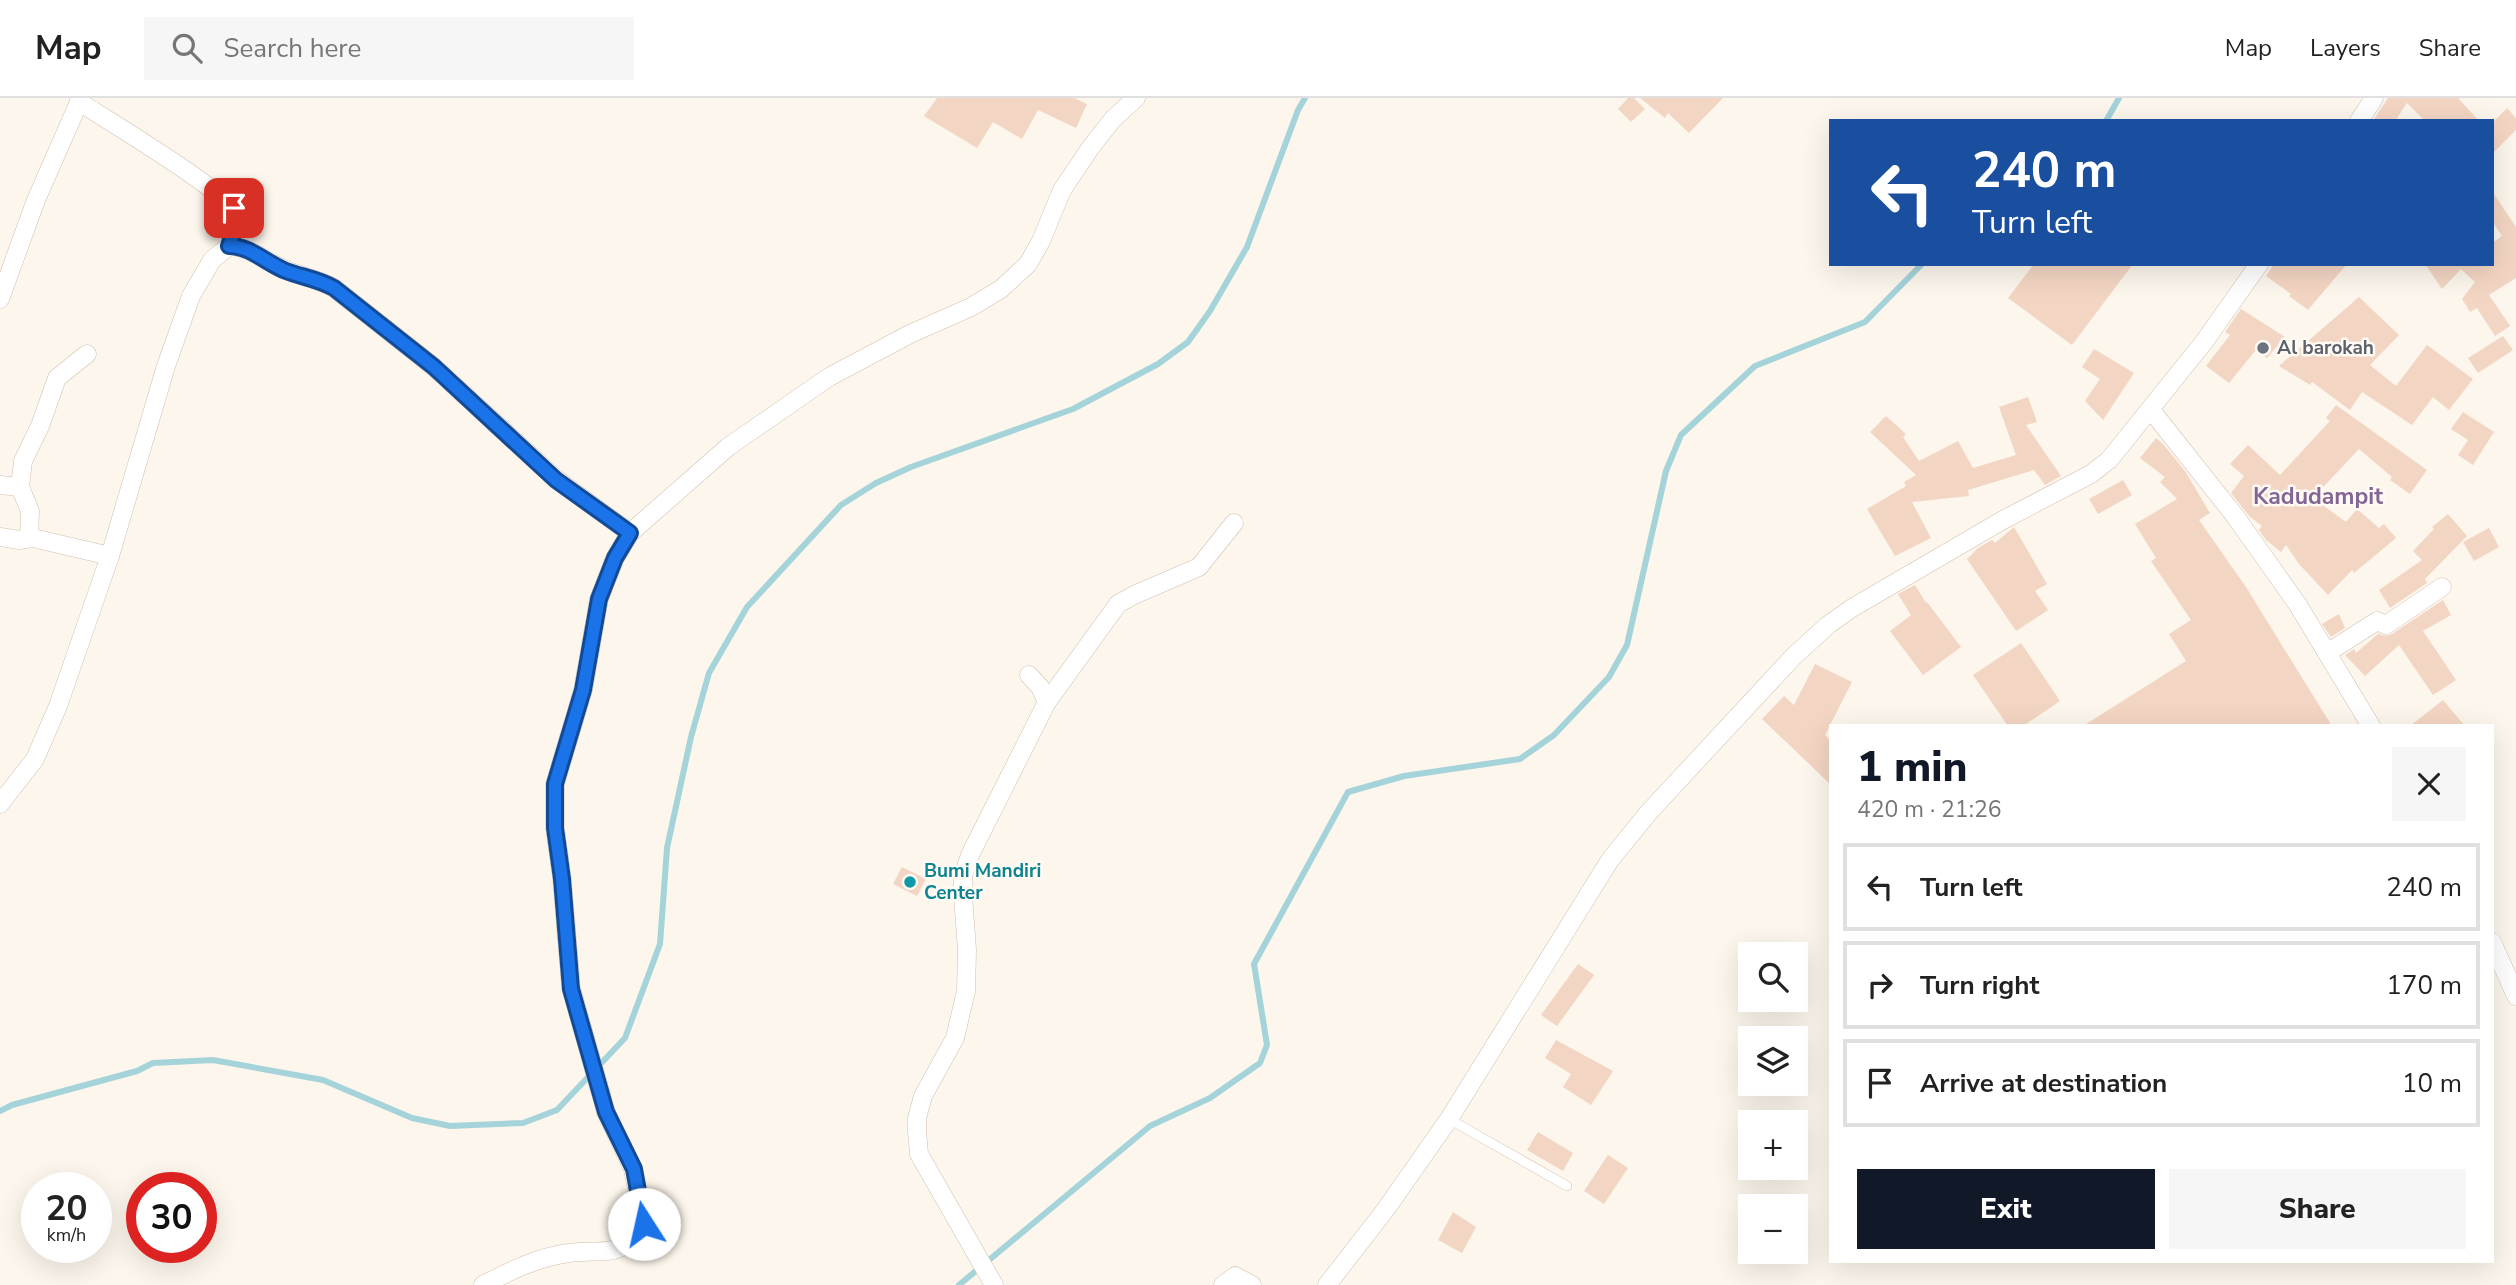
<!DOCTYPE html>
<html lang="en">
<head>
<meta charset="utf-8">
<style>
	:root { --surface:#fff; --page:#f6f6f6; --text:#222; --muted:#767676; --line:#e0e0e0; --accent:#111827 }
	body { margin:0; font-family:"Nunito Sans",sans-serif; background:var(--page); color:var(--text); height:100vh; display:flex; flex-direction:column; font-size:26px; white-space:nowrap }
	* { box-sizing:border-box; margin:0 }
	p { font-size:23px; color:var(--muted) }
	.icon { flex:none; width:38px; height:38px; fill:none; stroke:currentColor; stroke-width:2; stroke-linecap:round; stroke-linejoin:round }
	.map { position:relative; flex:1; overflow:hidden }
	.details { position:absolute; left:1829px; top:626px; width:665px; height:539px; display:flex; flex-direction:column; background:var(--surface); border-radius:0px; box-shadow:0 7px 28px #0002 }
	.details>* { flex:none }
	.top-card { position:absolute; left:1829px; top:21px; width:665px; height:147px; border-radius:0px; box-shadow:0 7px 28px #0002; background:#1a4fa0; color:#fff; overflow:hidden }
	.fabs { position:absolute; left:1738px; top:844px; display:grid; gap:14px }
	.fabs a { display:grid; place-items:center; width:70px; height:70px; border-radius:0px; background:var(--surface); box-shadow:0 7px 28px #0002; font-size:35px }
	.speed { position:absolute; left:21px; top:1074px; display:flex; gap:14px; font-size:35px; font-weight:700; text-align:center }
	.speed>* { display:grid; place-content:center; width:91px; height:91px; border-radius:50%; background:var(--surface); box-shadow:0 7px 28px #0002; line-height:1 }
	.speed small { font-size:18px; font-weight:400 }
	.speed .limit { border:10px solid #d22; background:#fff; color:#111 }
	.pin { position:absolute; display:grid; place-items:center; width:60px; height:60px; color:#fff; margin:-30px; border-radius:14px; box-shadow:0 4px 10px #0006 }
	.me { position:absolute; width:77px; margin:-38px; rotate:350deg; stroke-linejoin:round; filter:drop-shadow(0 0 5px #0008) }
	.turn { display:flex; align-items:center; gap:24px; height:147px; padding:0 28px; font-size:32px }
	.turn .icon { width:91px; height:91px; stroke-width:2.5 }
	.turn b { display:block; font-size:49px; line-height:60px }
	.round { display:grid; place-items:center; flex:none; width:74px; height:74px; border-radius:0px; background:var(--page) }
	.headline { display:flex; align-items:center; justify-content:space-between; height:119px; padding:0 28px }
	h1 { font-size:42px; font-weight:800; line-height:52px; color:var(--accent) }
	.action { display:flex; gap:14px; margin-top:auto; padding:14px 28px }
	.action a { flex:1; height:80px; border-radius:0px; background:var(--accent); color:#fff; font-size:28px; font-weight:800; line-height:80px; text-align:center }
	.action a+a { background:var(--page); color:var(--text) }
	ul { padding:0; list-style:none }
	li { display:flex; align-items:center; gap:21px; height:88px; margin:0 14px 10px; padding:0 14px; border:4px solid var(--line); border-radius:0px }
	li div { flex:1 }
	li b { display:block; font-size:26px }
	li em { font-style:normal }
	header { display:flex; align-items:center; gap:42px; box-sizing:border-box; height:98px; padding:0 35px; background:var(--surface); border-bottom:2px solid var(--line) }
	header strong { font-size:33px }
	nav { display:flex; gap:38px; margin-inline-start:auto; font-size:24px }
	.search { width:490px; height:63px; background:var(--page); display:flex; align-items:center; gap:18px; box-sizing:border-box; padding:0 24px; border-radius:0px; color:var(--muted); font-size:26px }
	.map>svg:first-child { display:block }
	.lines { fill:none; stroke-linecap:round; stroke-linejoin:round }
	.stream { stroke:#a5d3da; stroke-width:6 }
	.building { fill:#f3d5c3 }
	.lane-casing { stroke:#d1beb0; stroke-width:10 }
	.street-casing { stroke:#d1beb0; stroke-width:19 }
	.lane { stroke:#fff; stroke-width:9 }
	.street { stroke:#fff; stroke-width:18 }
	.route-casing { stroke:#114b97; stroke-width:18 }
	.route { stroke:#1a73e8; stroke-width:12 }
	.worship-dot { fill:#6b7280; stroke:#fffaf3; stroke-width:2.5 }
	.culture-dot { fill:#0f9aa8; stroke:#fffaf3; stroke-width:2.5 }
	.labels { text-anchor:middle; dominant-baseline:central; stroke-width:5; stroke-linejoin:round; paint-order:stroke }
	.worship-label { font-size:19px; font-weight:bold; fill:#5b616d; stroke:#fffaf3; text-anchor:start }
	.culture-label { font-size:19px; font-weight:bold; fill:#0d838f; stroke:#fffaf3; text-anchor:start }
	.quarter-label { font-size:23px; font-weight:bold; fill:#846695; stroke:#fffaf3 }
</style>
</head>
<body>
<header>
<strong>Map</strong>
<div class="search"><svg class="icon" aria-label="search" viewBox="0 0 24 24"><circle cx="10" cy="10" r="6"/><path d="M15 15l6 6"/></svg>Search here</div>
<nav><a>Map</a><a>Layers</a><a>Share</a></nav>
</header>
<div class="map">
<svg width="2516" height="1187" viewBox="0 0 2516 1187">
	<rect width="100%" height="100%" fill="#fdf6ec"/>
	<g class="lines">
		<g class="stream">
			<polyline points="2106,23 2119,0"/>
			<polyline points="0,1013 12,1007 137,973 153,965 213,962 323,982 412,1020 450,1028 523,1025 557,1012 625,940 660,846 667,750 691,639 709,575 747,509 841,407 876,385 911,369 1073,311 1158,266 1188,244 1210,213 1247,149 1298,12 1305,0"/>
			<polyline points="959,1187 1150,1028 1210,1000 1260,965 1267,947 1254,866 1348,694 1404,678 1520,661 1554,637 1609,579 1627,547 1666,373 1681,337 1755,268 1865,224 1922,166"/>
		</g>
	</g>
	<g class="building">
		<polygon points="937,0 1074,0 1087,6 1076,30 1038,12 1022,41 993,24 977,50 924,18"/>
		<polygon points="1628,0 1634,0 1645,11 1631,24 1618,11"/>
		<polygon points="1640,0 1723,0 1689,35 1668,15 1665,20"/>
		<polygon points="2388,0 2458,0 2479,23 2425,23 2407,5 2395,23 2373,23"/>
		<polygon points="2507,10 2516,20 2516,32 2492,56 2492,25"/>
		<polygon points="2492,93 2516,129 2516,180 2489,197 2510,228 2495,238 2477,210 2470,214 2462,201 2475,184 2461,171 2442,191 2425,166 2492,166 2492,145 2502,138 2492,123"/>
		<polygon points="2034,166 2133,166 2072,247 2008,200"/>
		<polygon points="2274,166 2347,166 2308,212 2289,198 2291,196 2266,178"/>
		<polygon points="2359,199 2399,237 2370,267 2396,288 2427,247 2473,281 2449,312 2433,299 2412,327 2362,294 2350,312 2312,284 2310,287 2279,268"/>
		<polygon points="2241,211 2285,239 2267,260 2255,253 2229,285 2206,268 2230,237 2225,234"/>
		<polygon points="2503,238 2513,252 2478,275 2468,260"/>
		<polygon points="2094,251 2134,275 2103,322 2085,303 2100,281 2082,269"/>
		<polygon points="2028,299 2037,324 2026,327 2061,378 2045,387 2034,372 1968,392 1969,398 1912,404 1931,440 1895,458 1867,411 1906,388 1904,384 1916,377 1870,334 1886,318 1906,336 1903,339 1919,363 1958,343 1973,370 2016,357 1999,309"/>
		<polygon points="2336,307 2427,372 2410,396 2390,382 2392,379 2359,351 2313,400 2346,424 2357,411 2379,430 2384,426 2396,440 2354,475 2352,472 2328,497 2299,466 2286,447 2281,454 2266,442 2259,432 2262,428 2249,418 2231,395 2244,378 2230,366 2248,347 2280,377 2330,323 2326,320"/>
		<polygon points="2463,314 2494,334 2473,367 2458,357 2468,342 2451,331"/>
		<polygon points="2156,340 2163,346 2185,373 2210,415 2199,422 2246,489 2332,628 2083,628 2186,563 2169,536 2191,522 2151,463 2156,460 2135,426 2177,401 2160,384 2165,379 2140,360"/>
		<polygon points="2123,382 2132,397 2098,416 2089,401"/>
		<polygon points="2448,416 2467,438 2425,481 2427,485 2390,510 2379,492 2422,462 2413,453 2434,431 2432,429"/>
		<polygon points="2014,429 2047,486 2035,493 2048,512 2016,533 1967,461 1978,450 1992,442 1995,445"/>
		<polygon points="2489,430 2499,449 2474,463 2463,444"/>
		<polygon points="1915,487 1926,505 1927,504 1961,549 1923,577 1890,533 1911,517 1898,496"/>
		<polygon points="2443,502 2451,517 2423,533 2456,582 2433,597 2399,547 2365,578 2345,557 2354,551 2356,555 2378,536 2386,538 2392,536"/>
		<polygon points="2339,516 2345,530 2331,539 2322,526"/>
		<polygon points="2021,545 2060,603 2023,628 2008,628 1973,577"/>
		<polygon points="1815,566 1852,584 1825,637 1830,642 1830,686 1762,621 1784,598 1794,607"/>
		<polygon points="2443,602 2465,628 2410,628"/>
		<polygon points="902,769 926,781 917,798 893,786"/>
		<polygon points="1578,866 1594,877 1557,928 1541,917"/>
		<polygon points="1556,942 1613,973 1591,1007 1563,989 1571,976 1545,960"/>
		<polygon points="1538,1034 1573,1055 1563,1073 1527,1052"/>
		<polygon points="1608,1057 1628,1070 1604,1106 1584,1093"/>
		<polygon points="1453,1114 1476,1129 1462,1155 1438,1142"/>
	</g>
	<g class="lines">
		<g class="lane-casing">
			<polyline id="lane" points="1449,1021 1567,1088"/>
		</g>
		<g class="street-casing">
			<g id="street">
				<path d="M79 0 84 7C106 21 235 99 237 117 238 127 232 139 229 148"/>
				<polyline points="2359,23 2374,0"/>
				<polyline points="0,201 36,102 80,2"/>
				<polyline points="2151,312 2235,418 2298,507 2371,628"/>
				<polyline points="0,387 20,389"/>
				<polyline points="0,439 19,442 33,440 110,458"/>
				<polyline points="29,440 30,413 20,389 23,363 40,328 57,280 87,256"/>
				<polyline points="2327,555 2377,523 2386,527 2442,489"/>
				<polyline points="1047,604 1118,506 1134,497 1199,469 1234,425"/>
				<path d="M0 706 35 661 58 608 110 458 166 268 191 198 212 162 229 148C250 148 267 165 286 172 302 179 318 181 334 190L434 269 556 381 630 435"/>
				<polyline points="2492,844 2516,898"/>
				<path d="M483 1187C510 1173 538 1159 569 1155 605 1150 620 1163 644 1126L633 1071 606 1014 571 890 562 781 555 730V686L583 592 599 501 615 460 630 435 728 349 829 279 910 236 971 209 1001 191 1028 166 1041 143 1062 92 1091 49 1113 21 1136 0"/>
				<polyline points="994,1187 919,1056 917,1033 917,1020 923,998 955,940 966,893 967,852 963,798 963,778 970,757 1047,604 1040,589 1029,577"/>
				<polyline points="1223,1187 1235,1178 1252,1187"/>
				<polyline points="1327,1187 1386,1111 1449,1021 1610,762 1649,714 1794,558 1828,527 1852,510 2003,422 2091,376 2109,362 2204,244 2259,166"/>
			</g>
		</g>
		<use href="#lane" class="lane"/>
		<use href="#street" class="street"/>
	</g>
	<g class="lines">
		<g class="route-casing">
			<path id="route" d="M234 110C240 123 233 136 229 148 250 148 266 165 286 173 302 179 318 181 334 190L434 269 556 382 630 435 615 460 599 501 583 592 555 686V730L562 781 571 891 606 1014 634 1071 644 1126"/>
		</g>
		<use href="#route" class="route"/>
	</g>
	<circle class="worship-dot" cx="2263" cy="250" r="7"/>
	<circle class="culture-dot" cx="910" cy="784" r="7"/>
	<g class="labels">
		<g class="worship-label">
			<text x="2277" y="250">Al barokah</text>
		</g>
		<g class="culture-label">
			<text x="924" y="773">Bumi Mandiri<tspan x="924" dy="22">Center</tspan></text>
		</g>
		<g class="quarter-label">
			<text x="2318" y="398">Kadudampit</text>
		</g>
	</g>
</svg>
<div class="fabs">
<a><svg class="icon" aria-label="search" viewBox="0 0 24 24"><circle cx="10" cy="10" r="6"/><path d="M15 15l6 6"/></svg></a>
<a><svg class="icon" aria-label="layers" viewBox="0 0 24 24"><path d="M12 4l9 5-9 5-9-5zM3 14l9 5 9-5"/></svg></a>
<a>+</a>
<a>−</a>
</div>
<div class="speed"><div>20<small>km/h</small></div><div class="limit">30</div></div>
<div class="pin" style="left:234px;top:110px;background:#d93025"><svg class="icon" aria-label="arrive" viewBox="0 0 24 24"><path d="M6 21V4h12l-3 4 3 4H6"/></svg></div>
<svg class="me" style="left:644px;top:1126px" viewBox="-20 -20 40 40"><circle r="19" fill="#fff"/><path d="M0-13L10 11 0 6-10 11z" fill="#1a73e8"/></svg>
<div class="top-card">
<div class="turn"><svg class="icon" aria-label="left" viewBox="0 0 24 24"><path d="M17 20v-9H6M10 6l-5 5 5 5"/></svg><div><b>240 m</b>Turn left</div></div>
</div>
<section class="details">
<div class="headline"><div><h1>1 min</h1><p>420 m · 21:26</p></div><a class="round"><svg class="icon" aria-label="close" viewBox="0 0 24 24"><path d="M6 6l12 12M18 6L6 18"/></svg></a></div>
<ul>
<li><svg class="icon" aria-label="left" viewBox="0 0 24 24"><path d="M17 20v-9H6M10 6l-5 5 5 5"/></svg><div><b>Turn left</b></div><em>240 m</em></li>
<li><svg class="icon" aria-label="right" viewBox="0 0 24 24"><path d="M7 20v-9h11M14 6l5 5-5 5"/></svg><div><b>Turn right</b></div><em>170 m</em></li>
<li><svg class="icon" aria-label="arrive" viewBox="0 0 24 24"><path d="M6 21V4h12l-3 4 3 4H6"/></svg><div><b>Arrive at destination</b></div><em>10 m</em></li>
</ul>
<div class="action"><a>Exit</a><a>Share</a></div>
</section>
</div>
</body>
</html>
